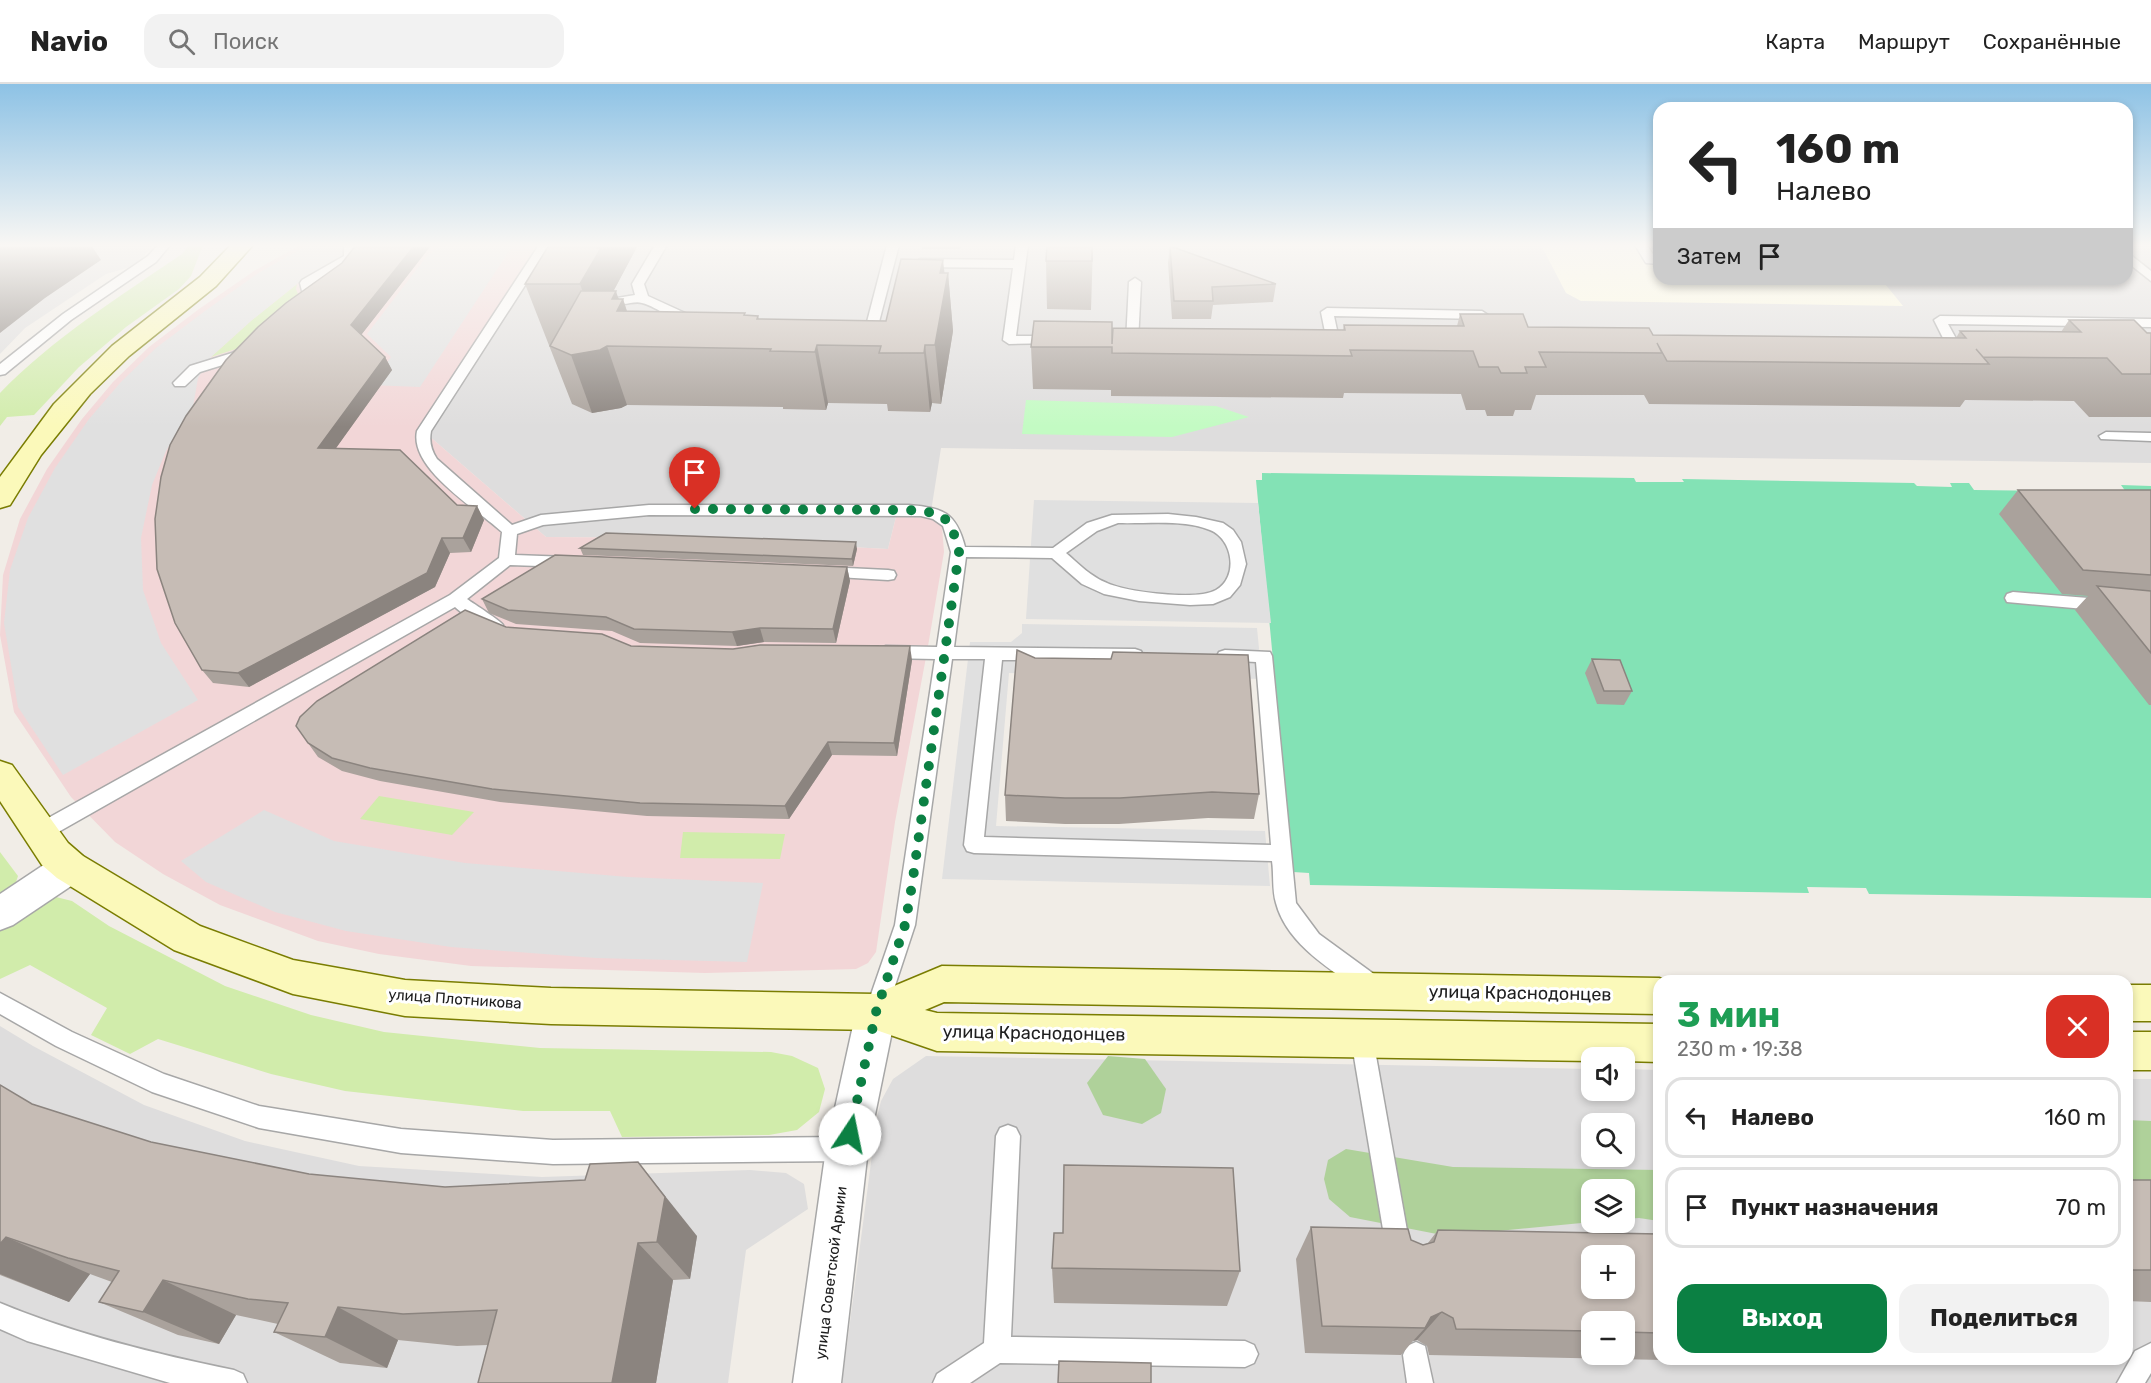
<!DOCTYPE html>
<html lang="ru">
<head>
<meta charset="utf-8">
<style>
	:root { --surface:#fff; --page:#f2f2f2; --text:#222; --muted:#767676; --line:#e0e0e0; --accent:#0b8043 }
	body { margin:0; font-family:Rubik,sans-serif; background:var(--page); color:var(--text); height:100vh; display:flex; flex-direction:column; font-size:22px; white-space:nowrap }
	* { box-sizing:border-box; margin:0 }
	p { font-size:20px; color:var(--muted) }
	.icon { flex:none; width:33px; height:33px; fill:none; stroke:currentColor; stroke-width:2; stroke-linecap:round; stroke-linejoin:round }
	.map { position:relative; flex:1; overflow:hidden }
	.side { position:absolute; left:1653px; top:891px; width:480px; height:390px; display:flex; flex-direction:column; background:var(--surface); border-radius:18px; box-shadow:0 3px 9px #0003 }
	.side>* { flex:none }
	.banner { position:absolute; left:1653px; top:18px; width:480px; height:183px; border-radius:18px; box-shadow:0 3px 9px #0003; background:#fff; color:var(--text); overflow:hidden }
	.tools { position:absolute; left:1581px; top:963px; display:grid; gap:12px }
	.tools a { display:grid; place-items:center; width:54px; height:54px; border-radius:12px; background:var(--surface); box-shadow:0 3px 9px #0003; font-size:30px }
	.pin { position:absolute; display:grid; place-items:center; width:51px; height:51px; color:#fff; margin:-62px -26px; border-radius:50% 50% 50% 0; rotate:-45deg; box-shadow:0 0 6px #0007 }
	.pin .icon { rotate:45deg }
	.me { position:absolute; width:66px; margin:-33px; rotate:11deg; stroke-linejoin:round; filter:drop-shadow(0 0 4px #0008) }
	.turn { display:flex; align-items:center; gap:21px; height:126px; padding:0 24px; font-size:27px }
	.turn .icon { width:78px; height:78px; stroke-width:2.5 }
	.turn b { display:block; font-size:42px; line-height:51px }
	.then { display:flex; align-items:center; height:57px; padding:0 24px; background:#0003; gap:12px; font-size:22px }
	.round { display:grid; place-items:center; flex:none; width:63px; height:63px; border-radius:18px; background:var(--page) }
	.headline { display:flex; align-items:center; justify-content:space-between; height:102px; padding:0 24px }
	h1 { font-size:36px; font-weight:700; line-height:45px; color:#1e9e55 }
	.button { display:flex; gap:12px; margin-top:auto; padding:12px 24px }
	.button a { flex:1; height:69px; border-radius:18px; background:var(--accent); color:#fff; font-size:24px; font-weight:700; line-height:69px; text-align:center }
	.button a+a { background:var(--page); color:var(--text) }
	ul { padding:0; list-style:none }
	li { display:flex; align-items:center; gap:18px; height:81px; margin:0 12px 9px; padding:0 12px; border:3px solid var(--line); border-radius:18px }
	li div { flex:1 }
	li b { display:block; font-size:22px }
	li em { font-style:normal }
	header { display:flex; align-items:center; gap:36px; box-sizing:border-box; height:84px; padding:0 30px; background:var(--surface); border-bottom:2px solid var(--line) }
	header strong { font-size:28px }
	nav { display:flex; gap:33px; margin-inline-start:auto; font-size:21px }
	.search { width:420px; height:54px; background:var(--page); display:flex; align-items:center; gap:15px; box-sizing:border-box; padding:0 21px; border-radius:18px; color:var(--muted); font-size:22px }
	.map>svg:first-child { display:block }
	.residential { fill:#dedddd; fill-rule:evenodd }
	.commercial { fill:#f2d6d7 }
	.education { fill:#fffde1 }
	.grass { fill:#d1ecab }
	.forest { fill:#afd19a }
	.park { fill:#c3fbc3 }
	.pitch { fill:#83e2b5 }
	.parking { fill:#e0e0e0 }
	.lines { fill:none; stroke-linecap:round; stroke-linejoin:round }
	.service-casing { stroke:#a7a7a7; stroke-width:3 }
	.minor-casing { stroke:#a7a7a7; stroke-width:3 }
	.secondary-casing { stroke:#7a7d02; stroke-width:3 }
	.service { fill:#fff; fill-rule:evenodd }
	.minor { fill:#fff; fill-rule:evenodd }
	.secondary { fill:#fbf9ba; fill-rule:evenodd }
	.wall { fill:#aaa29c; fill-rule:evenodd }
	.shaded-wall { fill:#8b847f }
	.building { fill:#c6bcb5; stroke:#8b847f; stroke-width:1.5; fill-rule:evenodd }
	.route { stroke:#0b8043; stroke-width:10; stroke-dasharray:0 18 }
	.labels { text-anchor:middle; dominant-baseline:central; stroke-width:6; stroke-linejoin:round; paint-order:stroke }
	.street-label { font-size:15px; fill:#202020; stroke:#fff }
	.near-street-label { font-size:18px; fill:#202020; stroke:#fff }
</style>
</head>
<body>
<header>
<strong>Navio</strong>
<div class="search"><svg class="icon" aria-label="search" viewBox="0 0 24 24"><circle cx="10" cy="10" r="6"/><path d="M15 15l6 6"/></svg>Поиск</div>
<nav><a>Карта</a><a>Маршрут</a><a>Сохранённые</a></nav>
</header>
<div class="map">
<svg width="2151" height="1299" viewBox="0 0 2151 1299">
	<rect width="100%" height="100%" fill="#f1ede7"/>
	<g class="residential">
		<polygon points="0,161 153,161 141,176 127,184 106,190 25,244 0,270"/>
		<polygon points="538,161 1659,161 1659,195 2127,195 2127,161 2151,161 2151,379 941,364 930,434 896,433 888,465 673,454 546,453 421,345"/>
		<polygon points="0,942 33,962 144,1021 245,1057 359,1082 542,1093 750,1086 786,1089 804,1100 808,1125 746,1166 728,1299 0,1299"/>
		<path d="M926 972 1591 985 1592 1006H1624L1625 985 1659 986V1275H2127V995H2151V1299H842L877 1033 881 1017 893 995ZM1592 1040H1624V1072H1592ZM1592 1106H1624V1138H1592ZM1592 1172H1624V1204H1592ZM1592 1238H1624V1270H1592Z"/>
	</g>
	<polygon class="commercial" points="300,161 538,161 421,345 546,453 673,454 888,465 896,433 930,434 942,443 944,468 927,568 895,738 876,868 868,879 856,885 705,889 471,882 379,870 318,857 220,821 163,790 115,758 71,713 14,628 0,551 3,491 20,435 47,385 82,335 113,298 149,263 199,225 254,187"/>
	<polygon class="education" points="1541,161 1659,161 1659,195 1881,195 1903,222 1581,217 1566,209"/>
	<g class="grass">
		<path d="M189 161H203L191 192 179 205 126 243 79 283 34 331 7 333 0 342V309C53 254 119 213 182 170Z"/>
		<polygon points="297,200 296,205 300,215 242,263 211,273 252,236"/>
		<polygon points="379,712 474,728 452,751 360,735"/>
		<polygon points="683,748 785,750 780,775 680,774"/>
		<polygon points="0,768 18,792 15,801 0,809"/>
		<polygon points="56,813 72,817 109,842 225,902 311,931 384,948 540,964 771,968 792,972 818,984 825,1005 819,1028 797,1046 769,1051 622,1053 610,1027 523,1027 345,1007 271,990 158,955 130,970 91,951 107,924 30,881 0,895 0,845 38,820"/>
	</g>
	<g class="forest">
		<polygon points="1108,972 1145,975 1166,1005 1161,1029 1142,1040 1103,1031 1087,999"/>
		<polygon points="2127,1036 2151,1037 2151,1112 2127,1111"/>
		<polygon points="1346,1065 1453,1083 1659,1086 1659,1137 1639,1134 1625,1135 1624,1106 1592,1106 1592,1138 1447,1152 1350,1133 1329,1115 1324,1095 1328,1076"/>
	</g>
	<polygon class="park" points="1026,316 1216,322 1249,333 1172,353 1022,350"/>
	<polygon class="pitch" points="1262,389 1634,394 1636,398 1684,398 1682,395 1914,399 1917,402 1952,403 1950,399 1969,399 1974,406 2126,408 2121,401 2151,402 2151,814 1869,810 1866,804 1807,803 1809,809 1310,801 1309,789 1293,788 1256,396 1262,396"/>
	<g class="parking">
		<polygon points="308,161 361,161 297,200 252,236 211,273 198,294 193,323 166,367 152,401 141,454 143,506 161,559 198,616 63,691 18,623 4,539 10,486 28,434 55,384 89,335 121,298 156,264 205,227 260,188"/>
		<polygon points="441,161 513,161 420,303 370,301 391,273 367,250 427,172"/>
		<polygon points="1034,416 1258,419 1271,539 1026,535"/>
		<polygon points="1022,540 1257,544 1262,595 1009,589 996,742 1265,747 1270,802 942,795 970,558 1011,558 1022,549"/>
		<polygon points="264,726 334,757 465,779 628,793 763,799 747,878 596,874 451,863 346,847 275,828 206,798 181,777"/>
	</g>
	<g class="lines">
		<g class="service-casing">
			<g id="service">
				<polygon points="158,161 170,161 156,178 71,236 5,290 0,291 0,280 63,230 148,172"/>
				<polygon points="344,161 356,161 355,180 345,192 337,192 335,189 338,185 312,200 314,212 312,215 304,215 300,199 302,196 344,172"/>
				<path d="M539 161H551L431 347C429 358 431 366 437 375L512 441 541 431 649 421H909C943 424 956 428 965 463L1053 464 1087 439 1112 431 1168 430 1196 433 1223 439 1233 446 1241 458 1246 480 1240 501 1230 513 1213 520 1190 521 1139 517 1104 510 1082 500 1052 474 966 473 954 563 1135 565 1141 567 1143 571 1141 575 1135 577 1002 576 984 753 1271 761 1256 578 1219 576 1217 572 1219 568 1225 566 1270 568 1272 572 1296 819 1319 850 1382 896 1385 903 1382 910 1374 913 1366 910C1333 887 1287 861 1276 819 1272 806 1274 790 1272 777L974 769 967 767 964 761 985 575H952L915 841 884 935 876 938 868 935 865 928 895 841 935 575 886 574 880 572 878 568 880 564 886 562 937 563 951 468 943 442 933 435 921 432 649 431 543 441 517 450 515 471 568 473 574 474 576 478 574 482 568 483 510 481 467 515C474 520 501 537 503 541L501 545C484 550 467 533 455 523L46 755 39 757 32 755 29 749 32 743 450 511 499 474 502 448C477 425 409 385 417 347ZM1118 439C1147 440 1183 435 1210 446 1233 455 1239 493 1216 506 1197 517 1127 508 1107 499 1091 493 1079 480 1066 469L1097 447Z"/>
				<path d="M655 161H667L644 200 648 212 696 234 698 237 696 240C679 243 659 223 642 219 633 216 623 224 615 217L617 214 635 211 632 200Z"/>
				<polygon points="887,161 899,161 873,261 867,265 861,261"/>
				<polygon points="1016,161 1028,161 1016,252 1056,252 1062,256 1061,259 1009,260 1003,256 1013,184 920,183 914,179 920,175 1014,176"/>
				<polygon points="1635,161 1647,161 1654,172 1659,172 1659,180 1646,179"/>
				<polygon points="2127,168 2151,187 2151,197 2127,178"/>
				<polygon points="1135,194 1141,198 1138,258 1132,262 1126,258 1129,198"/>
				<polygon points="1327,224 1482,227 1488,231 1482,235 1334,232 1340,260 1339,263 1325,266 1319,262 1327,258 1321,228"/>
				<polygon points="1940,232 2151,235 2151,243 1948,240 1965,271 1963,274 1953,275 1946,271 1950,268 1934,236"/>
				<polygon points="247,260 253,264 242,275 200,288 185,302 175,302 173,299 190,282 232,269"/>
				<polygon points="2106,348 2151,349 2151,357 2101,355 2099,352"/>
				<polygon points="826,483 888,486 894,487 896,491 894,495 888,496 820,492 818,488 820,484"/>
				<polygon points="2013,508 2151,519 2151,531 2007,518 2005,514 2007,510"/>
				<polygon points="0,909 72,948 164,990 259,1022 401,1045 553,1056 847,1053 855,1057 859,1065 855,1073 847,1077 553,1080 401,1069 259,1044 152,1008 56,962 0,930"/>
				<polygon points="1362,945 1370,948 1373,955 1411,1169 1408,1178 1399,1181 1390,1178 1387,1169 1351,955 1354,948"/>
				<polygon points="1008,1041 1016,1044 1020,1052 1011,1253 1245,1257 1254,1261 1258,1270 1254,1279 1245,1283 1000,1279 970,1299 933,1299 937,1290 984,1259 996,1052 1000,1044"/>
				<path d="M0 1219C74 1250 155 1270 234 1286L243 1290 247 1299H170L27 1257 0 1245Z"/>
				<polygon points="1416,1258 1425,1262 1433,1299 1407,1299 1403,1271 1407,1262"/>
				<polygon points="2151,1259 2151,1289 2145,1299 2117,1299 2135,1267"/>
			</g>
		</g>
		<g class="minor-casing">
			<g id="minor">
				<polygon points="70,768 83,772 88,783 83,794 13,841 0,846 0,810 57,772"/>
				<polygon points="876,910 890,915 896,928 868,1065 841,1299 793,1299 826,1065 856,928 862,915"/>
			</g>
		</g>
		<g class="secondary-casing">
			<g id="secondary">
				<polygon points="231,161 253,161 216,202 129,272 90,310 41,371 10,421 0,424 0,393 54,320 112,262 200,193"/>
				<polygon points="0,677 12,681 68,759 83,772 200,842 293,876 405,896 551,904 875,910 942,882 1659,894 1667,897 1659,897 1659,930 944,918 925,926 937,929 1659,940 1659,978 1624,977 1624,974 1592,974 1592,977 937,967 876,946 551,940 405,932 293,910 174,866 57,794 42,781 0,717"/>
				<rect x="2127" y="901" width="24" height="36"/>
				<rect x="2127" y="948" width="24" height="38"/>
			</g>
		</g>
		<use href="#service" class="service"/>
		<use href="#minor" class="minor"/>
		<use href="#secondary" class="secondary"/>
	</g>
	<g class="wall">
		<polygon points="548,161 638,161 614,206 619,215 623,215 627,227 758,232 759,235 886,237 944,189 948,189 953,247 941,320 932,319 930,328 888,327 887,320 828,319 826,326 783,325 783,323 627,321 621,324 592,329 572,320 525,200 548,163"/>
		<polygon points="922,161 961,161 960,165 922,165"/>
		<polygon points="1093,161 1091,226 1047,225 1046,177"/>
		<polygon points="1650,161 1659,161 1659,170 1655,170"/>
		<polygon points="1170,162 1276,200 1273,218 1213,221 1211,235 1172,235 1168,179"/>
		<polygon points="429,164 361,251 385,273 392,286 336,364 457,421 477,422 484,436 471,468 450,469 435,503 249,603 213,599 202,586 342,179"/>
		<polygon points="1460,230 1528,243 1653,251 1956,254 1960,247 2061,248 2069,236 2151,249 2151,333 2089,333 2074,317 1965,316 1960,323 1649,320 1644,311 1536,311 1531,326 1515,326 1513,332 1487,332 1485,326 1466,326 1461,310 1344,309 1343,314 1111,312 1111,306 1033,305 1031,263 1112,260 1343,246 1344,241 1457,242"/>
		<polygon points="2018,406 2151,406 2151,621 2149,621 2075,526 2088,512 2062,510 1999,430"/>
		<polygon points="580,464 857,465 853,482 583,471"/>
		<polygon points="847,483 850,497 836,559 764,558 737,562 640,559 612,547 516,540 489,529 482,515"/>
		<polygon points="506,543 631,562 912,576 897,672 832,671 789,735 647,732 500,718 380,697 342,687 318,673 308,659"/>
		<polygon points="1017,566 1259,710 1254,735 1208,734 1119,740 1065,740 1006,737 1005,711"/>
		<polygon points="1592,575 1632,607 1624,621 1597,620 1585,589"/>
		<polygon points="0,1001 32,1020 151,1058 309,1090 697,1152 690,1195 673,1196 656,1299 478,1299 488,1261 457,1262 398,1256 387,1284 340,1279 274,1248 278,1240 236,1231 219,1260 178,1251 99,1218 112,1198 90,1190 69,1218 0,1191"/>
		<polygon points="2127,1096 2151,1096 2151,1218 2127,1217"/>
		<path d="M1311 1143 1411 1156 1423 1161 1428 1159 1438 1146 1659 1150V1275H1906L1893 1281 1429 1271 1427 1262 1417 1256 1413 1257 1401 1271 1305 1269 1296 1175ZM1592 1238H1624V1270H1592Z"/>
		<polygon points="1052,1184 1240,1187 1227,1222 1054,1219"/>
	</g>
	<g class="shaded-wall">
		<polygon points="0,161 91,161 101,176 45,214 0,249"/>
		<polygon points="415,161 433,161 429,164 358,255 351,241"/>
		<polygon points="593,161 638,161 614,206 615,209 616,207 620,220 623,215 638,263 602,263 580,200"/>
		<polygon points="943,176 946,202 948,189 953,247 941,320 935,261 940,189"/>
		<polygon points="817,261 828,319 826,326 815,268"/>
		<polygon points="925,261 932,319 930,328 924,269"/>
		<polygon points="607,262 627,321 621,324 592,329 571,271"/>
		<polygon points="385,273 392,286 326,378 318,364"/>
		<polygon points="477,422 484,436 471,468 463,454"/>
		<polygon points="442,454 450,469 435,503 249,603 238,589"/>
		<polygon points="856,458 857,465 853,482 852,475"/>
		<polygon points="847,483 850,497 836,559 833,545"/>
		<polygon points="760,544 764,558 737,562 732,548"/>
		<polygon points="910,562 912,576 897,672 894,659"/>
		<polygon points="828,658 832,671 789,735 785,722"/>
		<polygon points="638,1078 697,1152 690,1195 657,1158"/>
		<polygon points="6,1153 90,1190 69,1218 0,1190 0,1160"/>
		<polygon points="638,1159 673,1196 656,1299 612,1299"/>
		<polygon points="163,1196 236,1231 219,1260 143,1228"/>
		<polygon points="338,1223 398,1256 387,1284 325,1253"/>
		<polygon points="1442,1228 1417,1256 1413,1257 1425,1244 1431,1233"/>
	</g>
	<g class="building">
		<polygon points="356,161 415,161 351,241 385,273 318,364 400,366 457,421 477,422 463,454 442,454 427,489 238,589 202,586 175,539 157,485 155,435 161,393 170,361 186,332 226,276 258,243 286,219 342,179"/>
		<polygon points="549,161 598,161 597,164 601,164 580,200 525,200"/>
		<polygon points="1047,161 1092,161 1092,177 1046,177"/>
		<polygon points="1170,162 1276,200 1212,203 1213,217 1174,217"/>
		<polygon points="901,175 943,176 940,189 948,189 935,261 925,261 924,269 879,269 881,262 817,261 815,268 770,267 771,265 607,262 600,266 571,271 550,262 581,207 616,207 612,215 623,215 617,227 745,229 744,231 758,232 757,235 886,237"/>
		<polygon points="1460,230 1523,230 1528,243 1649,244 1653,251 1966,254 1960,247 2081,248 2069,236 2134,236 2147,249 2151,249 2151,290 2122,290 2107,274 1983,273 1976,265 1989,280 1667,277 1657,259 1662,269 1539,268 1546,283 1525,283 1527,289 1501,289 1498,283 1479,283 1473,267 1350,266 1352,272 1112,269 1112,263 1031,263 1034,237 1112,238 1112,260 1113,244 1345,246 1344,241 1464,242"/>
		<polygon points="2018,406 2151,406 2151,491 2083,486"/>
		<polygon points="606,449 856,458 852,475 580,464"/>
		<polygon points="555,471 847,483 833,545 760,544 732,548 634,545 606,533 508,526 482,515"/>
		<polygon points="2097,502 2151,507 2151,569"/>
		<polygon points="465,526 506,543 602,550 631,562 733,565 760,561 910,562 894,659 828,658 785,722 640,719 492,705 370,684 332,674 308,659 296,642 300,633 317,617"/>
		<polygon points="1017,566 1035,574 1111,575 1113,568 1248,571 1259,710 1212,708 1120,714 1065,714 1005,711"/>
		<polygon points="1592,575 1620,576 1632,607 1604,607"/>
		<polygon points="0,1001 32,1020 151,1058 309,1090 445,1103 585,1096 590,1080 638,1078 665,1113 657,1158 638,1159 612,1299 478,1299 497,1226 403,1230 338,1223 325,1253 274,1248 288,1219 248,1215 163,1196 143,1228 99,1218 119,1187 68,1174 6,1153 0,1160"/>
		<polygon points="1064,1081 1233,1084 1240,1187 1052,1184 1054,1149 1063,1149"/>
		<rect x="2127" y="1096" width="24" height="90"/>
		<path d="M1311 1143 1408 1145 1411 1156 1423 1161 1434 1158 1438 1146 1659 1150V1249L1624 1248V1238H1592V1247L1456 1245 1453 1234 1442 1228 1431 1233 1425 1244 1322 1242ZM1592 1172H1624V1204H1592Z"/>
		<polygon points="1059,1277 1151,1279 1151,1299 1058,1299"/>
	</g>
	<linearGradient id="sky" x2="0" y2="1"><stop stop-color="#8dc2e5"/><stop offset="0.47" stop-color="#f9f7f4"/><stop offset="1" stop-color="#f9f7f4" stop-opacity="0"/></linearGradient>
	<rect width="2151" height="343" fill="url(#sky)"/>
	<g class="lines">
		<path class="route" d="M695 425 909 426C946 429 950 432 959 468L912 801 905 841 876 928 850 1050"/>
	</g>
	<g class="labels">
		<g class="street-label">
			<text transform="translate(455 915) rotate(4)">улица Плотникова</text>
			<text transform="translate(831 1189) rotate(-83)">улица Советской Армии</text>
		</g>
		<g class="near-street-label">
			<text transform="translate(1520 909) rotate(1)">улица Краснодонцев</text>
			<text transform="translate(1034 949) rotate(1)">улица Краснодонцев</text>
		</g>
	</g>
</svg>
<div class="tools">
<a><svg class="icon" aria-label="sound" viewBox="0 0 24 24"><path d="M4 9h4l5-4v14l-5-4H4zM17 9q2 3 0 6"/></svg></a>
<a><svg class="icon" aria-label="search" viewBox="0 0 24 24"><circle cx="10" cy="10" r="6"/><path d="M15 15l6 6"/></svg></a>
<a><svg class="icon" aria-label="layers" viewBox="0 0 24 24"><path d="M12 4l9 5-9 5-9-5zM3 14l9 5 9-5"/></svg></a>
<a>+</a>
<a>−</a>
</div>
<div class="pin" style="left:695px;top:425px;background:#d93025"><svg class="icon" aria-label="arrive" viewBox="0 0 24 24"><path d="M6 21V4h12l-3 4 3 4H6"/></svg></div>
<svg class="me" style="left:850px;top:1050px" viewBox="-20 -20 40 40"><circle r="19" fill="#fff"/><path d="M0-13L10 11 0 6-10 11z" fill="#0b8043"/></svg>
<div class="banner">
<div class="turn"><svg class="icon" aria-label="left" viewBox="0 0 24 24"><path d="M17 20v-9H6M10 6l-5 5 5 5"/></svg><div><b>160 m</b>Налево</div></div>
<div class="then">Затем<svg class="icon" aria-label="arrive" viewBox="0 0 24 24"><path d="M6 21V4h12l-3 4 3 4H6"/></svg></div>
</div>
<section class="side">
<div class="headline"><div><h1>3 мин</h1><p>230 m · 19:38</p></div><a class="round" style="background:#d93025;color:#fff"><svg class="icon" aria-label="close" viewBox="0 0 24 24"><path d="M6 6l12 12M18 6L6 18"/></svg></a></div>
<ul>
<li><svg class="icon" aria-label="left" viewBox="0 0 24 24"><path d="M17 20v-9H6M10 6l-5 5 5 5"/></svg><div><b>Налево</b></div><em>160 m</em></li>
<li><svg class="icon" aria-label="arrive" viewBox="0 0 24 24"><path d="M6 21V4h12l-3 4 3 4H6"/></svg><div><b>Пункт назначения</b></div><em>70 m</em></li>
</ul>
<div class="button"><a>Выход</a><a>Поделиться</a></div>
</section>
</div>
</body>
</html>
